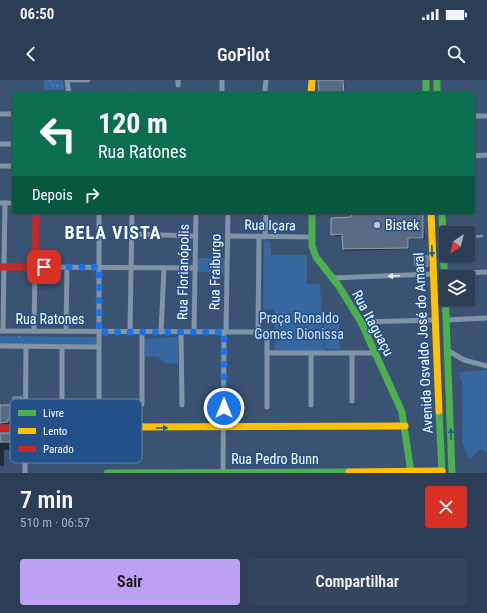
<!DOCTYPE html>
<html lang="pt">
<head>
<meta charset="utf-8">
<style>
	:root { --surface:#2c3e56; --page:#34455c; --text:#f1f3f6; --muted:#a6aeb9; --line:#48576c; --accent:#bca0f2 }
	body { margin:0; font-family:"Roboto Condensed",sans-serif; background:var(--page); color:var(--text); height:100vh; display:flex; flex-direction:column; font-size:15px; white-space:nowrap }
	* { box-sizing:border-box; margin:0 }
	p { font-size:13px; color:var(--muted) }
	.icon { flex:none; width:22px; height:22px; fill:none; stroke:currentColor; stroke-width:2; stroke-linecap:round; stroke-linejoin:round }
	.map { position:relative; height:393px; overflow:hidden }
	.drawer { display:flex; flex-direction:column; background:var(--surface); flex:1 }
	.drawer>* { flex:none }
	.hud { position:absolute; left:12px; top:12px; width:463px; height:122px; border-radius:4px; box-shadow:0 1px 3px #0004,0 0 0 1px var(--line); background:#0b6e4f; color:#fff; overflow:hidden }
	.needle { width:26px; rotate:215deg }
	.tools { position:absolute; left:439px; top:146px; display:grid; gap:8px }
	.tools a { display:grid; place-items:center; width:36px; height:36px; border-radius:4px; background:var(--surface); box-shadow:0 1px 3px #0004,0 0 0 1px var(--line); font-size:20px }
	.pin { position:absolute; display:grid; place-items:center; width:34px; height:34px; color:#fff; margin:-17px; border-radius:8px; box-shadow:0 2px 6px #0006 }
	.me { position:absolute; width:44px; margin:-22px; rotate:0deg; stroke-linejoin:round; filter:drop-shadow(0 0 3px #0008) }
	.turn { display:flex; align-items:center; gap:14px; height:84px; padding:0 20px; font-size:18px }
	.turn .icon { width:52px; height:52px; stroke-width:2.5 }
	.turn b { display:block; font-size:28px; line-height:34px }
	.then { display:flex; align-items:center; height:38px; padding:0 20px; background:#0003; gap:8px; font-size:15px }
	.round { display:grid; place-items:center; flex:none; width:42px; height:42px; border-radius:4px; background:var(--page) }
	.head { display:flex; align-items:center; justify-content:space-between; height:68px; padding:0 20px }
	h1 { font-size:24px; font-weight:600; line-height:30px }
	.action { display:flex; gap:8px; margin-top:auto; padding:8px 20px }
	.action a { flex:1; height:46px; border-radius:4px; background:var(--accent); color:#111; font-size:16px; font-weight:600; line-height:46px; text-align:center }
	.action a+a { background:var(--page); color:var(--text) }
	.status { display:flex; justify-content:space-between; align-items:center; height:28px; padding:0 20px; background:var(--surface); direction:ltr }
	.status svg { height:11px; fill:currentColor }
	header { display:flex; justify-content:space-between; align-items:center; height:52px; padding:0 20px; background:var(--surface); font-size:18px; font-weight:600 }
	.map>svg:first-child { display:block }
	.green { fill:#37679f }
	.shadow { fill:#0007 }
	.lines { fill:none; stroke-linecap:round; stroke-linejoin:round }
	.stream { stroke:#45648c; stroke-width:1.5 }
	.building { fill:#586b84; stroke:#95a3b5 }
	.path { stroke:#8193a7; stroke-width:1; stroke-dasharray:2 3; stroke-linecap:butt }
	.lane { stroke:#8193a7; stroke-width:2.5 }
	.street { stroke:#8193a7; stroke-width:5 }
	.fast { stroke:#4caf50; stroke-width:7 }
	.slow { stroke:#ffc107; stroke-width:7 }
	.jam { stroke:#c62828; stroke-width:7 }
	.oneway { fill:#275a83 }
	.oneway2 { fill:#eceff2 }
	.route { stroke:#1a73e8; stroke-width:7; stroke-dasharray:0 12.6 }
	.poi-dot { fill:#bac3ce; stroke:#235089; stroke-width:1.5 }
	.labels { text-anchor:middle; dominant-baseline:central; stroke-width:3; stroke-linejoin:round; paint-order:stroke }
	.street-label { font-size:14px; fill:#fff; stroke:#235089 }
	.poi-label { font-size:14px; fill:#fff; stroke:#235089; text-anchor:start }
	.park-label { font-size:14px; fill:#d4e4f8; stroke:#235089 }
	.district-label { font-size:18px; font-weight:bold; letter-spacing:1px; fill:#fff; stroke:#235089 }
	.key { fill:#235089; stroke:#6584ac; stroke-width:1 }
	.key-label { font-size:11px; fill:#fff }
</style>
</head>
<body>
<div class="status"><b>06:50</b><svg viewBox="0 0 49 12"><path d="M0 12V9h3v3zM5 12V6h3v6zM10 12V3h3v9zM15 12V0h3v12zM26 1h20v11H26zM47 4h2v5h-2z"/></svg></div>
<header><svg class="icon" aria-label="back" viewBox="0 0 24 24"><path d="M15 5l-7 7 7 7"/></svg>GoPilot<svg class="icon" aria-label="search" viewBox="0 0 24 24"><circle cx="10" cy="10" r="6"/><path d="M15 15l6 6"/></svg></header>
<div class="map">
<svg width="487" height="393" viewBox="0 0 487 393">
	<rect width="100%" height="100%" fill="#3a5372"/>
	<g class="green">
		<polygon points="44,0 62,0 64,3 64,10 44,10"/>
		<polygon points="264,160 270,161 271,175 307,175 307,204 320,204 324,272 275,271 274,230 263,229"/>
		<polygon points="198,178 226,178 225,193 197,192"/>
		<polygon points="324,240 339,240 340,269 325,269"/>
		<polygon points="0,256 97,257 97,265 0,264"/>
		<polygon points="178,257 178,284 165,283 157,276 145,277 144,259"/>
		<polygon points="487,290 487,373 481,369 469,379 462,362 463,308 459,292"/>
	</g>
	<g class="shadow">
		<polygon points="333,0 343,0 344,2 345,14 320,14"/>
		<polygon points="352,132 423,132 425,159 409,159 409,169 345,171 344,169 343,156 334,156 332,155 352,138"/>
		<polygon points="21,318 23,325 18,325 19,340 9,340 10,344 1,344 0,326 14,326"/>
		<polygon points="0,353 16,354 25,362 25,370 4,370 4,386 0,386"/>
	</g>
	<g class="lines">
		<polyline class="stream" points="134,11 134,14"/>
	</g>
	<g class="building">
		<polygon points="318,0 343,0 344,14 319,14"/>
		<polygon points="351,132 423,132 423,158 408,158 408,168 343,169 342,154 331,155 331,138 351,137"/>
		<polygon points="414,175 428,176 428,186 415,186"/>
		<polygon points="13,317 22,317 22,324 17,324 18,338 8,339 8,342 0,343 0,325 13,325"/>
		<rect x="0" y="353" width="17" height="9"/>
	</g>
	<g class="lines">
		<g class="path">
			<polyline points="49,0 54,6 62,6"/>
			<polyline points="19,256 23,261"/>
		</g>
		<g class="lane">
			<polyline points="69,1 89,1"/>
			<polyline points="468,157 482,156"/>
		</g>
		<g class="street">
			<polyline points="67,0 69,14"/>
			<polyline points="178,0 178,5"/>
			<polyline points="265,10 266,0"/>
			<polyline points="222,14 222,0"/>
			<polyline points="0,34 14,34"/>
			<polyline points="473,36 487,36"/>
			<polyline points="0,64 14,64"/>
			<polyline points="473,76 487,75"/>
			<polyline points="0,86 14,86"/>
			<polyline points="0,123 14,123"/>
			<polyline points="131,154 195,156"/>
			<polyline points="228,156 311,157"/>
			<polyline points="265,157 266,132"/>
			<polyline points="444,194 487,192"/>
			<polyline points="332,198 433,194"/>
			<polyline points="446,240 487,238"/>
			<polyline points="361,242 435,240"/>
			<polyline points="0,251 267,252 267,327"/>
			<polyline points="3,251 5,123"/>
			<polyline points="34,251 35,187 195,188"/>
			<polyline points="66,251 67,187"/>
			<polyline points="130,252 132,132"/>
			<polyline points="142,252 142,324"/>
			<polyline points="161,252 164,188"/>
			<polyline points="181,252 182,325"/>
			<polyline points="194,252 196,132"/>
			<polyline points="226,252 228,132"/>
			<polyline points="258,252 259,157"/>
			<polyline points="0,266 99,267"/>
			<polyline points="62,267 62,320"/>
			<polyline points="447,270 464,280 487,286"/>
			<polyline points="267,273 375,273"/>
			<polyline points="352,321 352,273"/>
			<polyline points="99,322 99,132"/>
			<polyline points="311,325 311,273"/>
			<polyline points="25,393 26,266"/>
			<polyline points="223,393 224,252"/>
		</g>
		<g class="fast">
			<polyline points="426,0 426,14"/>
			<polyline points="437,0 437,14"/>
			<polyline points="312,132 312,166 316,177 338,205 361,242 402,332 411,393"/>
			<polyline points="442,132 452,393"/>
			<polyline points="439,331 442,393"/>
			<polyline points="107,393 349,392"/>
		</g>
		<g class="slow">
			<polyline points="311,14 312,0"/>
			<polyline points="431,132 439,331"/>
			<polyline points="130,347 405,346"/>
			<polyline points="349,392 442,391"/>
		</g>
		<g class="jam">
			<polyline points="0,187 35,187 36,132"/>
			<polyline points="0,348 130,347"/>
		</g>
	</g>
	<defs><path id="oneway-solid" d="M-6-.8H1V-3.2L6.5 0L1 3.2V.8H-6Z"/></defs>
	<g class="oneway">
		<use href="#oneway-solid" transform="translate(432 171) rotate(88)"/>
		<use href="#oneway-solid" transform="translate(162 348)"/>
		<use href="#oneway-solid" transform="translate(451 354) rotate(-92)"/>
	</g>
	<use class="oneway2" href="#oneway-solid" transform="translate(394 196) rotate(178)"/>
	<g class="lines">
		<polyline class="route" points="44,187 99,187 99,252 224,252 224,328"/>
	</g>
	<circle class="poi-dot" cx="377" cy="145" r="4"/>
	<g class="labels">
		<g class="street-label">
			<text transform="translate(270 145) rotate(1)">Rua Içara</text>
			<text transform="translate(183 192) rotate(-89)">Rua Florianópolis</text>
			<text transform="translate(215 192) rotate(-89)">Rua Fraiburgo</text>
			<text x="50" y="239">Rua Ratones</text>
			<text transform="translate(373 243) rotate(62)">Rua Itaguaçu</text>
			<text transform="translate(423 263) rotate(-93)">Avenida Osvaldo José do Amaral</text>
			<text x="275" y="379">Rua Pedro Bunn</text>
		</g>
		<g class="poi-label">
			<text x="385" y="145">Bistek</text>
		</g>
		<g class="park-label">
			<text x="299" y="238">Praça Ronaldo<tspan x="299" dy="16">Gomes Dionissa</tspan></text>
		</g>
		<g class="district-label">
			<text x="113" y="152">BELA VISTA</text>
		</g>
	</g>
	<rect x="10" y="319" width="132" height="64" rx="6" class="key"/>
	<rect x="18" y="330" width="18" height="6" fill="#4caf50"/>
	<rect x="18" y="348" width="18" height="6" fill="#ffc107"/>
	<rect x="18" y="366" width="18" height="6" fill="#c62828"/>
	<g class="key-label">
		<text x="43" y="337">Livre</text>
		<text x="43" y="355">Lento</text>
		<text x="43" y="373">Parado</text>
	</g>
</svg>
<div class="tools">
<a><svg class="needle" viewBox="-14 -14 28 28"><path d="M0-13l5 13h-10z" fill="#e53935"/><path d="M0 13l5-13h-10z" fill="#a6aeb9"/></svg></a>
<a><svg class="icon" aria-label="layers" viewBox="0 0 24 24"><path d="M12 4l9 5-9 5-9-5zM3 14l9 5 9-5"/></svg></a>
</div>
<div class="pin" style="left:44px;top:187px;background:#d93025"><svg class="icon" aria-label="arrive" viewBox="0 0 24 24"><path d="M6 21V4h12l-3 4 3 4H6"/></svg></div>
<svg class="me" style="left:224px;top:328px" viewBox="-20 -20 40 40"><circle r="17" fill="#1a73e8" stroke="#fff" stroke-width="3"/><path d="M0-11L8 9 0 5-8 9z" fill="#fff"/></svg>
<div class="hud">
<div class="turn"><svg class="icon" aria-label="left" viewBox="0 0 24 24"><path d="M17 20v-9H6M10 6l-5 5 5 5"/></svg><div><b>120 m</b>Rua Ratones</div></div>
<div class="then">Depois<svg class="icon" aria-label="right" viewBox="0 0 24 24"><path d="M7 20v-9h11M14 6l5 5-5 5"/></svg></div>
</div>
</div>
<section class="drawer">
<div class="head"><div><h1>7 min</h1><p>510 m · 06:57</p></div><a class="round" style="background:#d93025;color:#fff"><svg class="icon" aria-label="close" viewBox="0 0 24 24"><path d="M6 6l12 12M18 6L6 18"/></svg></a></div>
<div class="action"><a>Sair</a><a>Compartilhar</a></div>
</section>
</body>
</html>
